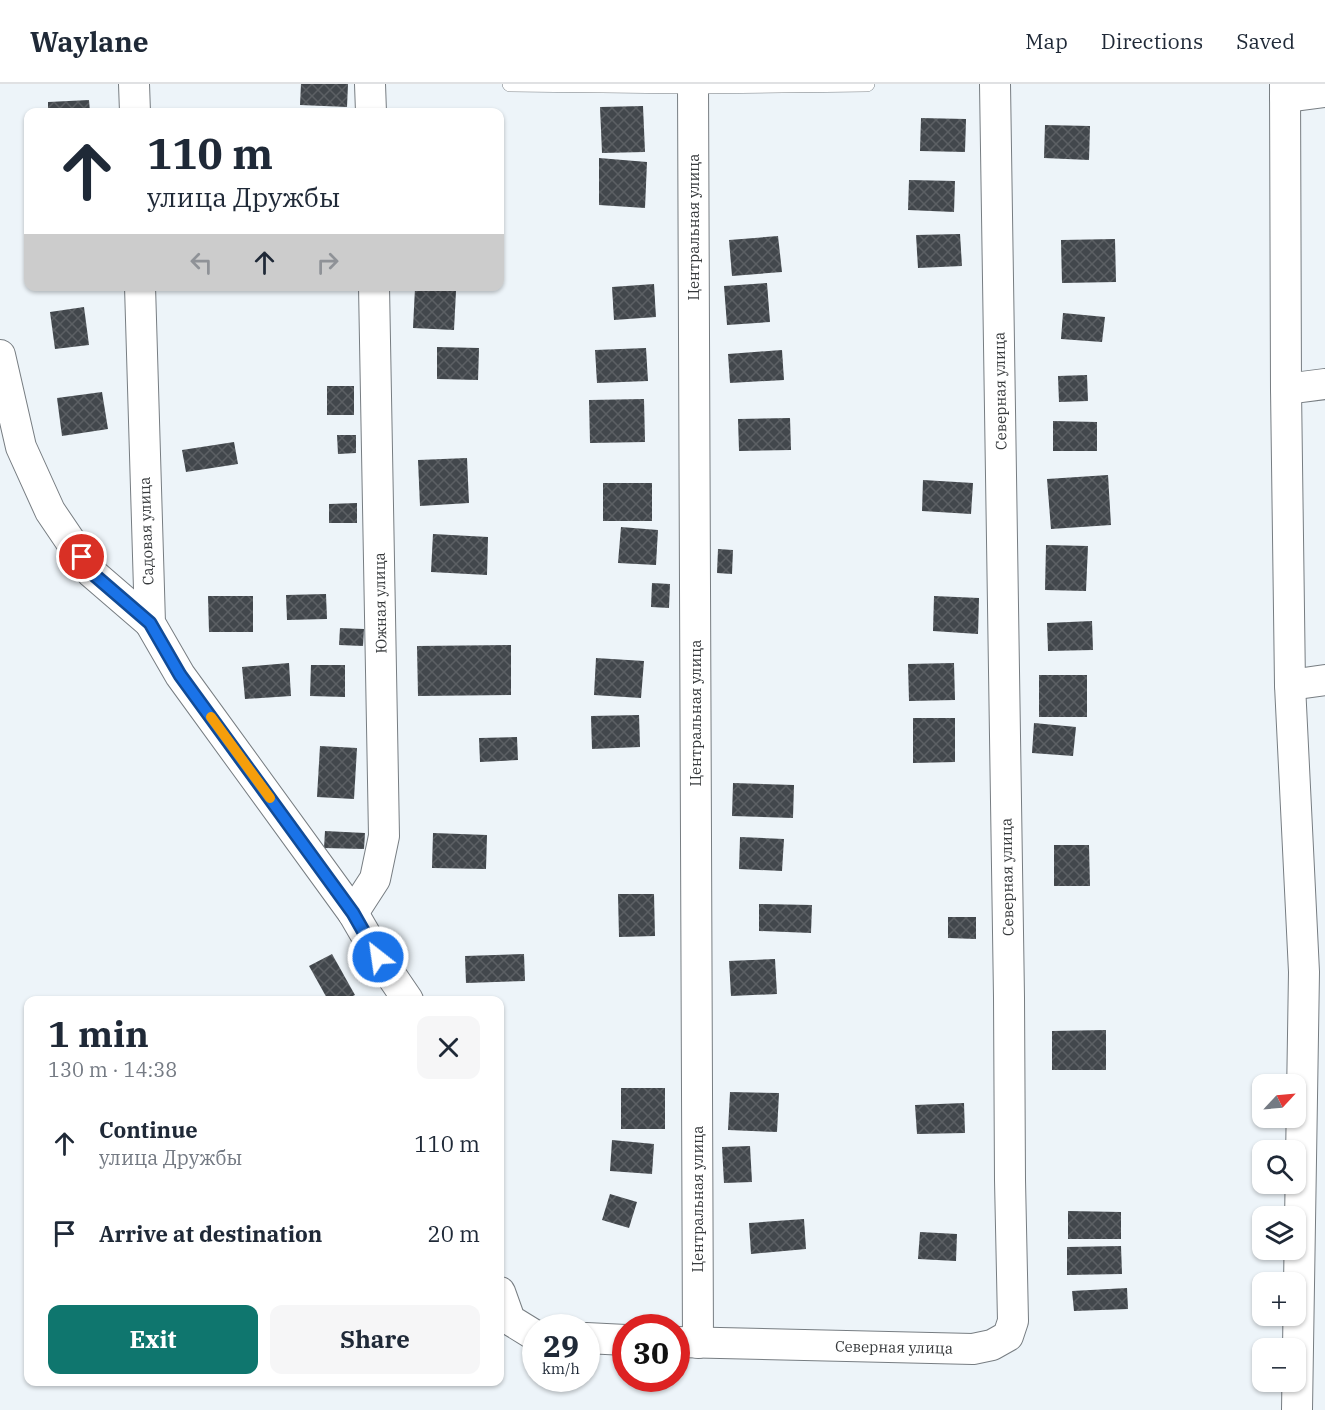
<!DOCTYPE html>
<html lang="en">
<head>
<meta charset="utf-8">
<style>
	:root { --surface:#fff; --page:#f6f6f7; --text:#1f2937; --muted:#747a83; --line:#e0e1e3; --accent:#0f766e }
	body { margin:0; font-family:"IBM Plex Serif",serif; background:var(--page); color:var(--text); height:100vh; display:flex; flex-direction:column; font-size:22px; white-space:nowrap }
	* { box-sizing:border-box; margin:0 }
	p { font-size:20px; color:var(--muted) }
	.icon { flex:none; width:33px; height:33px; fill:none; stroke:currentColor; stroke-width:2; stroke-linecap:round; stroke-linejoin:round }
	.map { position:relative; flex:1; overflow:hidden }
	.sheet { position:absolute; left:24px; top:912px; width:480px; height:390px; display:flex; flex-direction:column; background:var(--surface); border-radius:12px; box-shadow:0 2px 4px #0004 }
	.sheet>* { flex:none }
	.hud { position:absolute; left:24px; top:24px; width:480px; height:183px; border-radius:12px; box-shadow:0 2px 4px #0004; background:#fff; color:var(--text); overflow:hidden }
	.needle { width:39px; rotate:64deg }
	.controls { position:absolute; left:1252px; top:990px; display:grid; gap:12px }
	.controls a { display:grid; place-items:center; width:54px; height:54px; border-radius:12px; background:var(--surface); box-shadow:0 2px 4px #0004; font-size:30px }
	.speed { position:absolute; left:522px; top:1230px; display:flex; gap:12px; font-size:30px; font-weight:700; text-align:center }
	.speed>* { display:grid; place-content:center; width:78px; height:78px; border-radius:50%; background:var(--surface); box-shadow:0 2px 4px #0004; line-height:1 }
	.speed small { font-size:15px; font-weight:400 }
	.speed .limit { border:9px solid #d22; background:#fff; color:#111 }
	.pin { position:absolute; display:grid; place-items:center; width:51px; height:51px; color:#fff; margin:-26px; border:3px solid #fff; border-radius:50%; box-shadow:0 2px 6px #0007 }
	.me { position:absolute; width:66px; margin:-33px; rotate:330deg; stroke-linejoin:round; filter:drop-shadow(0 0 4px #0008) }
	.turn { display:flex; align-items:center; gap:21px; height:126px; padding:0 24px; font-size:27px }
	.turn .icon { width:78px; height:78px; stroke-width:2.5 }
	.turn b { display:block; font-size:42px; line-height:51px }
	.lanes { display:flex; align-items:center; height:57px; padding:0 24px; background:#0003; justify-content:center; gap:30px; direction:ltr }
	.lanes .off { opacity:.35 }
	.round { display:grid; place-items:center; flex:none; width:63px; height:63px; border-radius:12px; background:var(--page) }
	.summary { display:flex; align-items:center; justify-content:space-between; height:102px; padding:0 24px }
	h1 { font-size:36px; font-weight:800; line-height:45px }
	.action { display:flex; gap:12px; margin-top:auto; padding:12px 24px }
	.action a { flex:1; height:69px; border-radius:12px; background:var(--accent); color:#fff; font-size:24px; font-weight:800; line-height:69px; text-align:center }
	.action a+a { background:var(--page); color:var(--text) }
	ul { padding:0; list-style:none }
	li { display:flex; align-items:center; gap:18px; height:90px; padding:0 24px }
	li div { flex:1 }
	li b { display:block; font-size:22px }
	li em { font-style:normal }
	header { display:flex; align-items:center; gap:36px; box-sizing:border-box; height:84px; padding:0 30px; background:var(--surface); border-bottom:2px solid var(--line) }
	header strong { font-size:28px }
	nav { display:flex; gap:33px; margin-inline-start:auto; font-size:21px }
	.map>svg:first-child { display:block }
	.building { fill:url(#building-cross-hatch) }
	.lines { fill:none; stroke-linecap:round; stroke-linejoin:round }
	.lane-casing { stroke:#777d82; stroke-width:16 }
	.street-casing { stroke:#777d82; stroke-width:32 }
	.lane { stroke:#fff; stroke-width:15 }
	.street { stroke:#fff; stroke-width:30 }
	.route-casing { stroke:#114b97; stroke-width:15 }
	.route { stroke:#1a73e8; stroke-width:10 }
	.slow { stroke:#f59e0b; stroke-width:10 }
	.labels { text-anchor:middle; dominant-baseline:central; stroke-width:6; stroke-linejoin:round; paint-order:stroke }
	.street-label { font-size:15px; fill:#373a3c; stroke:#fff }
</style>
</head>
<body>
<header>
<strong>Waylane</strong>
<nav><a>Map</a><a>Directions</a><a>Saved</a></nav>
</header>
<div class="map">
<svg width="1325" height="1326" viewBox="0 0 1325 1326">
	<defs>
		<pattern id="building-cross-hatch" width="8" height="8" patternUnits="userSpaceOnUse" patternTransform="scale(1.5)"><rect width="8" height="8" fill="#42474c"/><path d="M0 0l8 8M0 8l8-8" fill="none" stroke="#5c6064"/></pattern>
	</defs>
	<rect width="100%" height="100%" fill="#edf4f9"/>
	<g class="building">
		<polygon points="301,0 348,0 347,23 300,21"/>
		<polygon points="89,16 90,28 48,28 48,18"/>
		<polygon points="643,22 645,68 602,69 600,23"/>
		<polygon points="921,34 966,35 965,68 920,67"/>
		<polygon points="1045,41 1090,42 1089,76 1044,74"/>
		<polygon points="599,74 647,78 645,124 599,121"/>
		<polygon points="909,96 955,97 954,128 908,126"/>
		<polygon points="960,150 962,182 918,184 916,151"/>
		<polygon points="778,152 782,188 732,192 729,156"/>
		<polygon points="1115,155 1116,198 1062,199 1061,156"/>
		<polygon points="767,199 770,238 727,241 724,202"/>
		<polygon points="654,200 656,233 614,236 612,203"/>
		<polygon points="415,204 456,207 454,246 413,244"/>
		<polygon points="84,223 89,261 55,265 50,228"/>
		<polygon points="1063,229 1105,233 1102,258 1061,255"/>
		<polygon points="437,263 479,264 478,296 437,295"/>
		<polygon points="646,264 648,297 597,299 595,266"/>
		<polygon points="782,266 784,296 730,299 728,270"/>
		<polygon points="1087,291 1088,317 1059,318 1058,292"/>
		<rect x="327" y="302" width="27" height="29"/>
		<polygon points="102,308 108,345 62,352 57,314"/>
		<polygon points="644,315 645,358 590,359 589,316"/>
		<polygon points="790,334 791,366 739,367 738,335"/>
		<polygon points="1053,337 1097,338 1097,367 1053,367"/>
		<polygon points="337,351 356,351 356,369 338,370"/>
		<polygon points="234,358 238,380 186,388 182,366"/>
		<polygon points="467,374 469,419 420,422 418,376"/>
		<polygon points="1108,391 1111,441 1051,445 1047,395"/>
		<polygon points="923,396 973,399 971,430 922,427"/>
		<rect x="603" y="399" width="49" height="38"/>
		<polygon points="357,419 357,439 329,439 329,420"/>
		<polygon points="621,443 658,446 656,481 618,479"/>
		<polygon points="433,450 488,453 487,491 431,488"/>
		<polygon points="1046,461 1088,462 1086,507 1045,506"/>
		<polygon points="718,465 733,466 732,490 717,489"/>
		<polygon points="652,499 670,500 669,524 651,523"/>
		<polygon points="326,510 327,535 287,536 286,511"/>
		<polygon points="208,512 253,512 253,548 209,548"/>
		<polygon points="934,512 979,514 978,550 933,547"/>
		<polygon points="1092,537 1093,566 1048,567 1047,539"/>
		<polygon points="340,544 364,545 363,562 339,561"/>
		<polygon points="511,561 511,611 418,612 417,562"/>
		<polygon points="596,574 644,577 641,614 594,611"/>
		<polygon points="289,579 291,612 245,615 242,583"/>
		<polygon points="954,579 955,616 909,617 908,580"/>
		<polygon points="311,581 345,581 345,613 310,612"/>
		<rect x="1039" y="591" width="48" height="42"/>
		<polygon points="639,631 640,663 592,665 591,632"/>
		<polygon points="913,634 955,634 955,678 913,679"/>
		<polygon points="1034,639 1076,643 1073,672 1032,669"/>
		<polygon points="517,653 518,676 480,678 479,654"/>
		<polygon points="320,662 357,664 354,715 317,713"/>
		<polygon points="733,699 794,701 793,734 732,732"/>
		<polygon points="325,747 365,749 364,765 324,764"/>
		<polygon points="433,749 487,751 486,785 432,784"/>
		<polygon points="740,753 784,755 782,787 739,785"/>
		<polygon points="1054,761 1089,761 1090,802 1054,802"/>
		<polygon points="618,810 654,810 655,852 619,853"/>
		<polygon points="759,820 812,821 811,849 759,847"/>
		<polygon points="948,833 976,833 976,855 948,854"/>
		<polygon points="332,870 355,911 344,916 328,916 309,882"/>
		<polygon points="524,870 525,897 466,899 465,872"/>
		<polygon points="775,875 777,910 731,912 729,877"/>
		<polygon points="1106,946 1106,986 1052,986 1052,947"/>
		<rect x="621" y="1004" width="44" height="41"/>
		<polygon points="730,1008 779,1009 777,1048 728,1046"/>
		<polygon points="964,1019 965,1049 917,1050 915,1021"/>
		<polygon points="612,1056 654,1060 652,1090 610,1087"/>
		<polygon points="750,1062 752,1098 724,1099 722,1063"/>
		<polygon points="610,1110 637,1118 629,1144 602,1136"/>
		<polygon points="1068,1127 1121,1128 1121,1155 1068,1155"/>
		<polygon points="804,1135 806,1165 751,1170 749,1139"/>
		<polygon points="920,1148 957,1150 956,1177 918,1175"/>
		<polygon points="1121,1162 1122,1190 1067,1191 1067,1163"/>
		<polygon points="1127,1204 1128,1225 1074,1227 1072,1207"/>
	</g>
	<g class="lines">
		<g class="lane-casing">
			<polyline id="lane" points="510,0 693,2 867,0"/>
		</g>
		<g class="street-casing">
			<g id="street">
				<polyline points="134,0 135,28"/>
				<polyline points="370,0 371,28"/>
				<polyline points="693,0 698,1259"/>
				<polyline points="1285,0 1286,305 1290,601 1304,888 1297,1326"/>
				<polyline points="1285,13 1325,8"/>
				<polyline points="140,202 150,539 180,591 353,829 378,872 408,916"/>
				<polyline points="0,271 21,363 50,427 92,489 150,539"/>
				<polyline points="1286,305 1325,300"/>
				<polyline points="1290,601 1325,596"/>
				<polyline points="353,829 375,795 384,752 374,202"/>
				<polyline points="500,1208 510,1236 536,1252"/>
				<polyline points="586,1254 626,1256"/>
				<polyline points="676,1258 973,1265 992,1261 1008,1252 1013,1237 1010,1096 1009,913 995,0"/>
			</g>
		</g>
		<use href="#lane" class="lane"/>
		<use href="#street" class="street"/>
	</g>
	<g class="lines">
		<g class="route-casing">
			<polyline id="route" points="82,473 92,489 150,539 180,591 353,829 378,873"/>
		</g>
		<use href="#route" class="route"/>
		<polyline class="slow" points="211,633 270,714"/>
	</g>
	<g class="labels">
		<g class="street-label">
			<text transform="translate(693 143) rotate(-90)">Центральная улица</text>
			<text transform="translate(1000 307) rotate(-91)">Северная улица</text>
			<text transform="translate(146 447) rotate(-92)">Садовая улица</text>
			<text transform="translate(380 519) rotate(-91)">Южная улица</text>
			<text transform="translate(695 629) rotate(-90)">Центральная улица</text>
			<text transform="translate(1007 793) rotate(-91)">Северная улица</text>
			<text transform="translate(697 1115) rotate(-90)">Центральная улица</text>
			<text transform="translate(894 1263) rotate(1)">Северная улица</text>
		</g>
	</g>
</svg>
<div class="controls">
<a><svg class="needle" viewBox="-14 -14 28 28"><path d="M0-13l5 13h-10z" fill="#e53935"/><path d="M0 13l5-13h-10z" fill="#747a83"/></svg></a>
<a><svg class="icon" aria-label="search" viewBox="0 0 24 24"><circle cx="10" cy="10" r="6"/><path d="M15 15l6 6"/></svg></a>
<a><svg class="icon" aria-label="layers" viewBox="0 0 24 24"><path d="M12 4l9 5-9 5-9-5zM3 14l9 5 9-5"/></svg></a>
<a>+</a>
<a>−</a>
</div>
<div class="speed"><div>29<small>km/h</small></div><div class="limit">30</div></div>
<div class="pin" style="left:82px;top:473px;background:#d93025"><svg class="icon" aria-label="arrive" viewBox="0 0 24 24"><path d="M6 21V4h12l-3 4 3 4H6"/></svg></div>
<svg class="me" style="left:378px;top:873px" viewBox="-20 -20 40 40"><circle r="17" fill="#1a73e8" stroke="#fff" stroke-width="3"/><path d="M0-11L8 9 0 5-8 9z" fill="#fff"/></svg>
<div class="hud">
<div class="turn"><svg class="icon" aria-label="ahead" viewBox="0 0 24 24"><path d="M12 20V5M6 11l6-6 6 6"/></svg><div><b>110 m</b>улица Дружбы</div></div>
<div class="lanes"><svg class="icon off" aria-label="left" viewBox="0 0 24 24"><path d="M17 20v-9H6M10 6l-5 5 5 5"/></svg><svg class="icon" aria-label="ahead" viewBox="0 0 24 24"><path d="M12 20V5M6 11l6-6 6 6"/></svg><svg class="icon off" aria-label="right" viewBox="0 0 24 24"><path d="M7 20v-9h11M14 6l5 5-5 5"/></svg></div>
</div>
<section class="sheet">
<div class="summary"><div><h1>1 min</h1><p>130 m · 14:38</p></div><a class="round"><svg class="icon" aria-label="close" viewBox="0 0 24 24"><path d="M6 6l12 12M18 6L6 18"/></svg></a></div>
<ul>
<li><svg class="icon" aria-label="ahead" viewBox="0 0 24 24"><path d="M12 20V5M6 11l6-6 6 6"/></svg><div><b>Continue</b><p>улица Дружбы</p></div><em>110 m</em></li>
<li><svg class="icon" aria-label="arrive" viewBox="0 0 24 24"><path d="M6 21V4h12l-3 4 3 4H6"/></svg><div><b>Arrive at destination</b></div><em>20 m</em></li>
</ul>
<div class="action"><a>Exit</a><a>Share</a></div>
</section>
</div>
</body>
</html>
